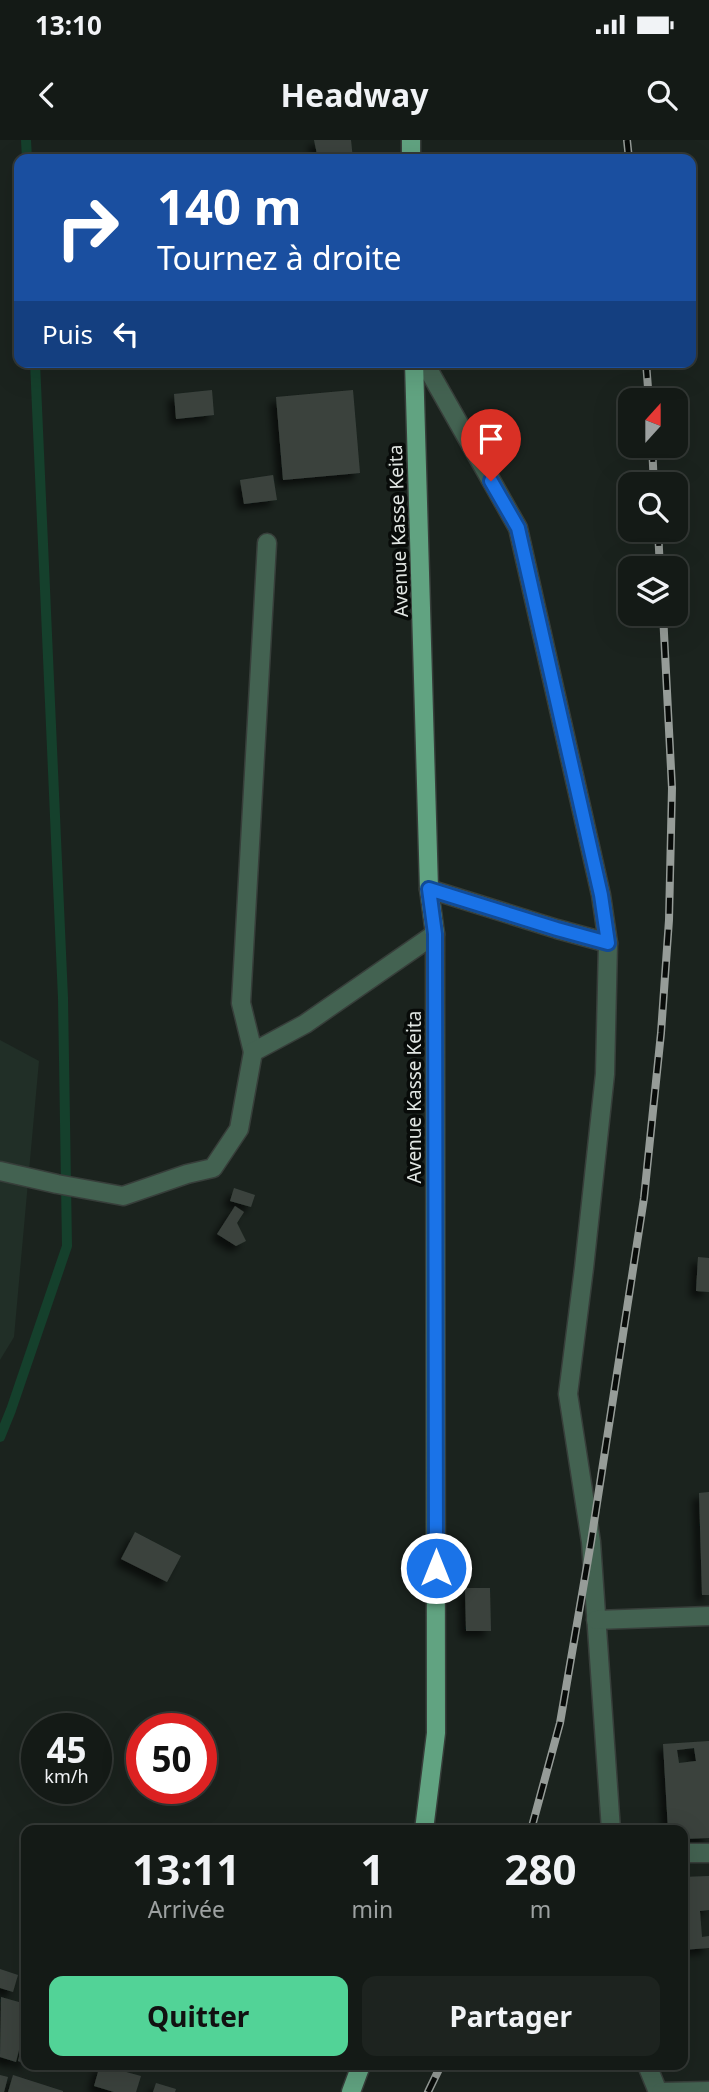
<!DOCTYPE html>
<html lang="fr">
<head>
<meta charset="utf-8">
<style>
	:root { --surface:#141a16; --page:#1d231f; --text:#f1f3f6; --muted:#9da1a1; --line:#333835; --accent:#52d397 }
	body { margin:0; font-family:"Noto Sans",sans-serif; background:var(--page); color:var(--text); height:100vh; display:flex; flex-direction:column; font-size:26px; white-space:nowrap }
	* { box-sizing:border-box; margin:0 }
	p { font-size:23px; color:var(--muted) }
	.icon { flex:none; width:38px; height:38px; fill:none; stroke:currentColor; stroke-width:2; stroke-linecap:round; stroke-linejoin:round }
	.map { position:relative; flex:1; overflow:hidden }
	.details { position:absolute; left:21px; top:1685px; width:667px; height:245px; display:flex; flex-direction:column; background:var(--surface); border-radius:14px; box-shadow:0 7px 28px #0002,0 0 0 2px var(--line) }
	.details>* { flex:none }
	.guide { position:absolute; left:14px; top:14px; width:682px; height:214px; border-radius:14px; box-shadow:0 7px 28px #0002,0 0 0 2px var(--line); background:#1a4fa0; color:#fff; overflow:hidden }
	.needle { width:46px; rotate:21deg }
	.tools { position:absolute; left:618px; top:248px; display:grid; gap:14px }
	.tools a { display:grid; place-items:center; width:70px; height:70px; border-radius:14px; background:var(--surface); box-shadow:0 7px 28px #0002,0 0 0 2px var(--line); font-size:35px }
	.speed { position:absolute; left:21px; top:1573px; display:flex; gap:14px; font-size:35px; font-weight:700; text-align:center }
	.speed>* { display:grid; place-content:center; width:91px; height:91px; border-radius:50%; background:var(--surface); box-shadow:0 7px 28px #0002,0 0 0 2px var(--line); line-height:1 }
	.speed small { font-size:18px; font-weight:400 }
	.speed .limit { border:10px solid #d22; background:#fff; color:#111 }
	.pin { position:absolute; display:grid; place-items:center; width:60px; height:60px; color:#fff; margin:-72px -30px; border-radius:50% 50% 50% 0; rotate:-45deg; box-shadow:0 0 7px #0007 }
	.pin .icon { rotate:45deg }
	.me { position:absolute; width:77px; margin:-38px; rotate:0deg; stroke-linejoin:round; filter:drop-shadow(0 0 5px #0008) }
	.turn { display:flex; align-items:center; gap:24px; height:147px; padding:0 28px; font-size:32px }
	.turn .icon { width:91px; height:91px; stroke-width:2.5 }
	.turn b { display:block; font-size:49px; line-height:60px }
	.then { display:flex; align-items:center; height:66px; padding:0 28px; background:#0003; gap:14px; font-size:26px }
	.eta { display:flex; justify-content:space-evenly; align-items:center; height:119px; text-align:center }
	.eta b { font-size:42px; font-weight:700; line-height:49px }
	.action { display:flex; gap:14px; margin-top:auto; padding:14px 28px }
	.action a { flex:1; height:80px; border-radius:14px; background:var(--accent); color:#111; font-size:28px; font-weight:700; line-height:80px; text-align:center }
	.action a+a { background:var(--page); color:var(--text) }
	.status { display:flex; justify-content:space-between; align-items:center; height:49px; padding:0 35px; background:var(--surface); direction:ltr }
	.status svg { height:19px; fill:currentColor }
	header { display:flex; justify-content:space-between; align-items:center; height:91px; padding:0 28px; background:var(--surface); font-size:32px; font-weight:700 }
	.map>svg:first-child { display:block }
	.built { fill:#212f27 }
	.lines { fill:none; stroke-linecap:round; stroke-linejoin:round }
	.stream { stroke:#15402c; stroke-width:10 }
	.building { fill:#3b433e; fill-rule:evenodd; filter:url(#shadow) }
	.minor-casing { stroke:#373e3a; stroke-width:21 }
	.major-casing { stroke:#373e3a; stroke-width:21 }
	.minor { stroke:#436251; stroke-width:18 }
	.major { stroke:#61a381; stroke-width:18 }
	.rail-casing { stroke:#969c98; stroke-width:8 }
	.rail { stroke:#080b09; stroke-width:5; stroke-dasharray:16; stroke-linecap:butt }
	.route-casing { stroke:#114b97; stroke-width:18 }
	.route { stroke:#1a73e8; stroke-width:12 }
	.labels { text-anchor:middle; dominant-baseline:central; stroke-width:7; stroke-linejoin:round; paint-order:stroke }
	.street-label { font-size:19px; fill:#e1e6e3; stroke:#080b09 }
</style>
</head>
<body>
<div class="status"><b>13:10</b><svg viewBox="0 0 49 12"><path d="M0 12V9h3v3zM5 12V6h3v6zM10 12V3h3v9zM15 12V0h3v12zM26 1h20v11H26zM47 4h2v5h-2z"/></svg></div>
<header><svg class="icon" aria-label="back" viewBox="0 0 24 24"><path d="M15 5l-7 7 7 7"/></svg>Headway<svg class="icon" aria-label="search" viewBox="0 0 24 24"><circle cx="10" cy="10" r="6"/><path d="M15 15l6 6"/></svg></header>
<div class="map">
<svg width="709" height="1952" viewBox="0 0 709 1952">
	<defs>
		<filter id="shadow"><feDropShadow dx="-6" dy="6" stdDeviation="3.5" flood-color="#0009"/></filter>
	</defs>
	<rect width="100%" height="100%" fill="#1b231e"/>
	<polygon class="built" points="0,900 39,921 14,1197 0,1220"/>
	<g class="lines">
		<g class="stream">
			<polyline points="26,0 27,19"/>
			<polyline points="0,1297 11,1270 67,1106 63,858 35,222"/>
		</g>
	</g>
	<g class="building">
		<polygon points="314,0 351,0 353,19 318,19"/>
		<polygon points="212,250 214,275 176,279 174,254"/>
		<polygon points="353,250 360,333 283,340 276,257"/>
		<polygon points="273,335 277,360 244,364 240,340"/>
		<polygon points="234,1048 255,1055 251,1067 230,1061"/>
		<polygon points="235,1066 244,1072 237,1083 246,1101 236,1106 217,1094"/>
		<polygon points="698,1117 709,1118 709,1152 696,1151"/>
		<polygon points="709,1352 709,1455 702,1455 699,1353"/>
		<polygon points="135,1392 181,1416 167,1442 121,1419"/>
		<polygon points="465,1448 490,1448 491,1491 466,1491"/>
		<path d="M709 1601V1698L682 1699V1690H668L663 1604ZM694 1608 696 1621 679 1623 677 1610Z"/>
		<polygon points="709,1736 709,1770 700,1771 702,1797 709,1796 709,1808 682,1810 682,1737"/>
		<polygon points="0,1829 18,1835 13,1852 0,1848"/>
		<polygon points="1,1857 26,1864 26,1882 16,1922 0,1917"/>
		<polygon points="25,1894 26,1894 26,1924 18,1921"/>
		<polygon points="100,1925 141,1936 136,1952 114,1952 94,1946"/>
		<polygon points="0,1935 8,1937 4,1952 0,1952"/>
		<polygon points="13,1935 63,1951 63,1952 8,1952"/>
		<polygon points="156,1943 176,1949 175,1952 153,1952"/>
	</g>
	<g class="lines">
		<g class="minor-casing">
			<g id="minor">
				<polyline points="424,222 518,388 601,755 608,803 605,934 584,1128 568,1254 591,1402 611,1690"/>
				<polyline points="429,749 557,789 608,803"/>
				<polyline points="253,912 241,863 267,403"/>
				<polyline points="0,1031 57,1044 123,1056 187,1034 213,1028 239,989 253,912 305,884 435,794"/>
				<polyline points="596,1480 709,1476"/>
				<polyline points="682,1713 709,1713"/>
				<polyline points="647,1925 658,1952"/>
				<polyline points="661,1952 709,1951"/>
			</g>
		</g>
		<g class="major-casing">
			<g id="major">
				<polyline points="411,0 411,19"/>
				<polyline points="414,222 429,749 435,794 436,1593 424,1690"/>
				<polyline points="351,1952 361,1925"/>
			</g>
		</g>
		<use href="#minor" class="minor"/>
		<use href="#major" class="major"/>
		<g class="rail-casing">
			<g id="rail">
				<polyline points="627,0 629,19"/>
				<polyline points="646,222 649,261"/>
				<polyline points="652,306 654,345"/>
				<polyline points="658,390 660,429"/>
				<polyline points="531,1690 560,1583 591,1402 644,1058 661,893 669,780 672,648 663,474"/>
				<polyline points="428,1952 441,1925"/>
			</g>
		</g>
		<use href="#rail" class="rail"/>
	</g>
	<g class="lines">
		<g class="route-casing">
			<polyline id="route" points="436,1428 435,794 429,749 557,789 608,803 601,755 518,388 491,341"/>
		</g>
		<use href="#route" class="route"/>
	</g>
	<g class="labels">
		<g class="street-label">
			<text transform="translate(398 391) rotate(-92)">Avenue Kasse Keita</text>
			<text transform="translate(414 957) rotate(-90)">Avenue Kasse Keita</text>
		</g>
	</g>
</svg>
<div class="tools">
<a><svg class="needle" viewBox="-14 -14 28 28"><path d="M0-13l5 13h-10z" fill="#e53935"/><path d="M0 13l5-13h-10z" fill="#9da1a1"/></svg></a>
<a><svg class="icon" aria-label="search" viewBox="0 0 24 24"><circle cx="10" cy="10" r="6"/><path d="M15 15l6 6"/></svg></a>
<a><svg class="icon" aria-label="layers" viewBox="0 0 24 24"><path d="M12 4l9 5-9 5-9-5zM3 14l9 5 9-5"/></svg></a>
</div>
<div class="speed"><div>45<small>km/h</small></div><div class="limit">50</div></div>
<div class="pin" style="left:491px;top:341px;background:#d93025"><svg class="icon" aria-label="arrive" viewBox="0 0 24 24"><path d="M6 21V4h12l-3 4 3 4H6"/></svg></div>
<svg class="me" style="left:436px;top:1428px" viewBox="-20 -20 40 40"><circle r="17" fill="#1a73e8" stroke="#fff" stroke-width="3"/><path d="M0-11L8 9 0 5-8 9z" fill="#fff"/></svg>
<div class="guide">
<div class="turn"><svg class="icon" aria-label="right" viewBox="0 0 24 24"><path d="M7 20v-9h11M14 6l5 5-5 5"/></svg><div><b>140 m</b>Tournez à droite</div></div>
<div class="then">Puis<svg class="icon" aria-label="left" viewBox="0 0 24 24"><path d="M17 20v-9H6M10 6l-5 5 5 5"/></svg></div>
</div>
<section class="details">
<div class="eta">
<div><b>13:11</b><p>Arrivée</p></div>
<div><b>1</b><p>min</p></div>
<div><b>280</b><p>m</p></div>
</div>
<div class="action"><a>Quitter</a><a>Partager</a></div>
</section>
</div>
</body>
</html>
